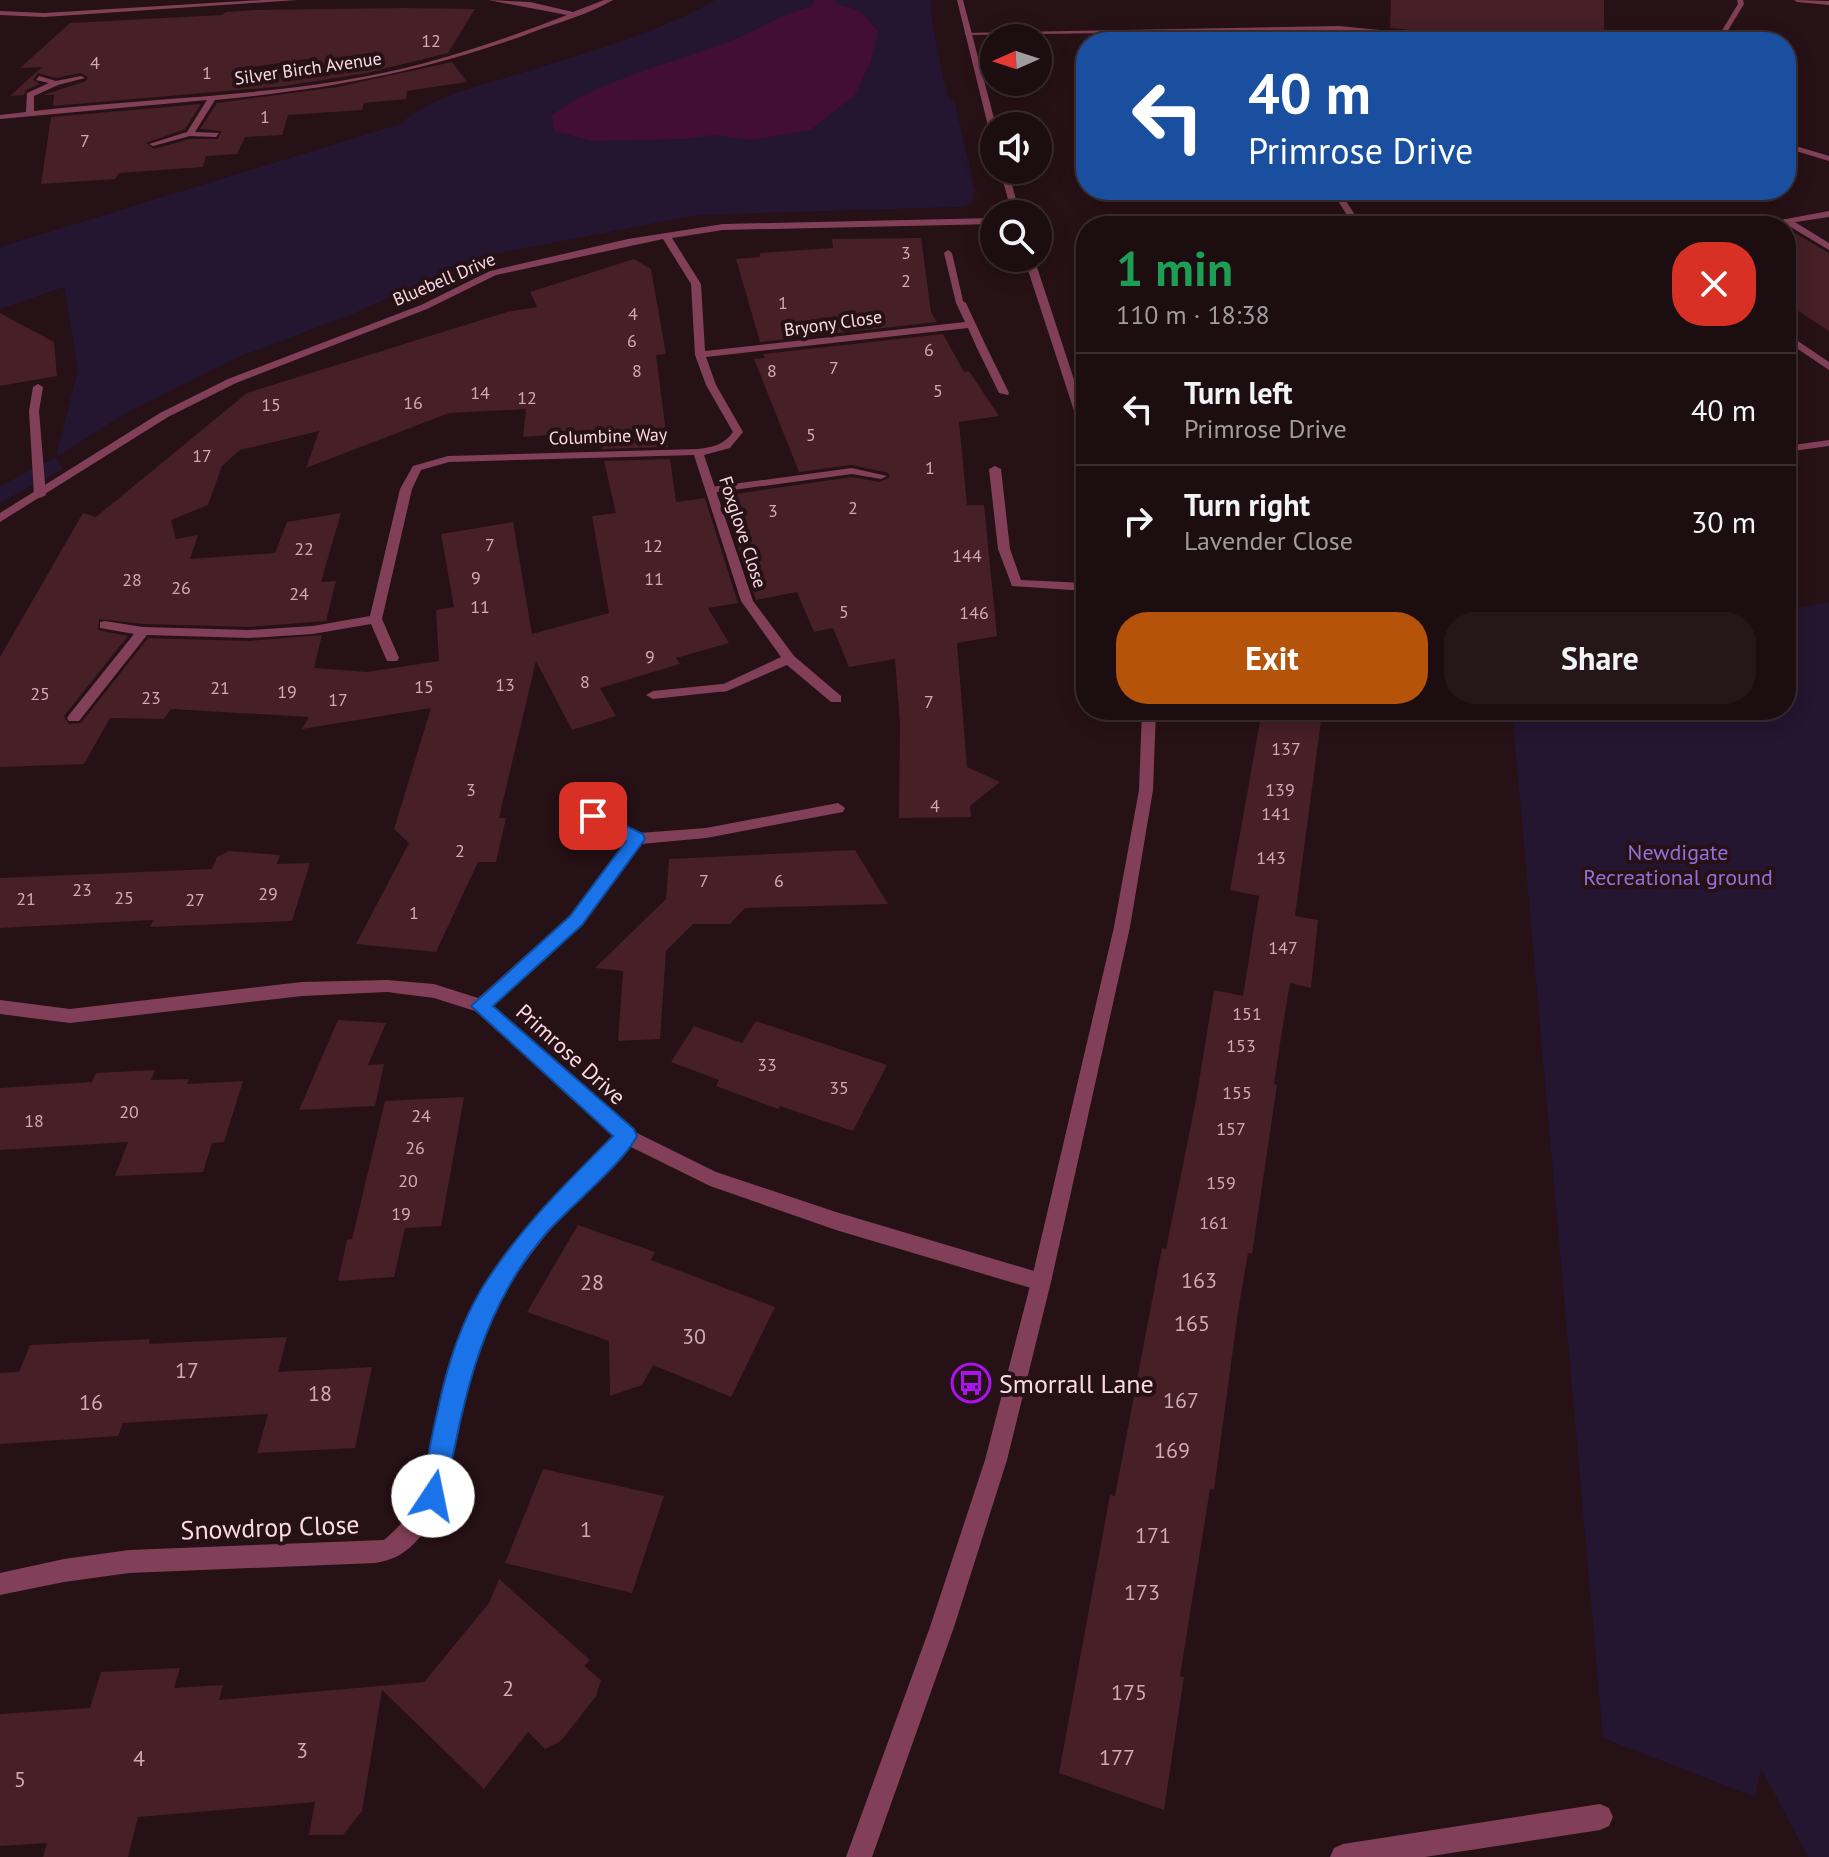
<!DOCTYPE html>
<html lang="en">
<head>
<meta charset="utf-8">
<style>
	:root { --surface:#1c0d10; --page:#251619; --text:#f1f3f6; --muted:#a09c9f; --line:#3a2d30; --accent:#b45309 }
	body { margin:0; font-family:"PT Sans",sans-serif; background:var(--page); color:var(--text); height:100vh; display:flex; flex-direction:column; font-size:30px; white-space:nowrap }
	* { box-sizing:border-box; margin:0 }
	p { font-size:26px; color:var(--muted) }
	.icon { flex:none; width:44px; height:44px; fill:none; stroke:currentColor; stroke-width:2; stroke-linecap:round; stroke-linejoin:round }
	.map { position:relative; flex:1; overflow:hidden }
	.sheet { position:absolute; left:1076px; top:216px; width:720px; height:504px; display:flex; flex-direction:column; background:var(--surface); border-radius:32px; box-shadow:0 4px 20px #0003,0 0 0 2px var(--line) }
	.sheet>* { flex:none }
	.hud { position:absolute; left:1076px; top:32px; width:720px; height:168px; border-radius:32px; box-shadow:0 4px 20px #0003,0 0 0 2px var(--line); background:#1a4fa0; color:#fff; overflow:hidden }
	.needle { width:52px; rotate:267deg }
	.buttons { position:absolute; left:980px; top:24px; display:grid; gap:16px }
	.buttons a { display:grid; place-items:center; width:72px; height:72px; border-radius:50%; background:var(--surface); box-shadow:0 4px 20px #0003,0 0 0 2px var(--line); font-size:40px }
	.pin { position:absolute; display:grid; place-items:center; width:68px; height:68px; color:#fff; margin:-34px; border-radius:16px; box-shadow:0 4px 12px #0006 }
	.me { position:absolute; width:88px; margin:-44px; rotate:11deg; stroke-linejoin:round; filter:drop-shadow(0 0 6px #0008) }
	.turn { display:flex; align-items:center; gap:28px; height:168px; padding:0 40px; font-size:36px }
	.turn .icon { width:104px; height:104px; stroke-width:2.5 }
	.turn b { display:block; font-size:56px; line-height:68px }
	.round { display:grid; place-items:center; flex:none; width:84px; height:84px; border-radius:32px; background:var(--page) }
	.overview { display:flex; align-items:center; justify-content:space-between; height:136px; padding:0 40px }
	h1 { font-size:48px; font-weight:800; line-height:60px; color:#1e9e55 }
	.action { display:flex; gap:16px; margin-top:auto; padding:16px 40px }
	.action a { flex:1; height:92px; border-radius:32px; background:var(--accent); color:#fff; font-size:32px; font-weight:800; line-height:92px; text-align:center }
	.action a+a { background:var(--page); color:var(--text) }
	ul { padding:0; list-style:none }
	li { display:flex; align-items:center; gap:24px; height:112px; padding:0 40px; border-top:2px solid var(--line) }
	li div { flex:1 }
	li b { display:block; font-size:30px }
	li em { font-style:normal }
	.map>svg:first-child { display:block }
	.green { fill:#241530 }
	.water { fill:#420e36 }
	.building { fill:#461f27; fill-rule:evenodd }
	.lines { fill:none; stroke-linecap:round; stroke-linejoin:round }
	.service { fill:#824058; fill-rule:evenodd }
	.minor { fill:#824058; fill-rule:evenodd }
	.tertiary { fill:#824058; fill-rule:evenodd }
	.route { fill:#1a73e8; stroke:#114b97; stroke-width:2 }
	.labels { text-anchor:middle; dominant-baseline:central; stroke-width:8; stroke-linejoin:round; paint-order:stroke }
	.number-label { font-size:18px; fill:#ceaab5 }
	.far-street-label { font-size:18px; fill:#fcd9e4; stroke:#261116 }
	.park-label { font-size:22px; fill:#9570da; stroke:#261116 }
	.street-label { font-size:22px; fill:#fcd9e4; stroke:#261116 }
	.near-number-label { font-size:22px; fill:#ceaab5 }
	.near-poi-label { font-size:26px; fill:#fcd9e4; stroke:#261116; text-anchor:start }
	.near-street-label { font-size:26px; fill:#fcd9e4; stroke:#261116 }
</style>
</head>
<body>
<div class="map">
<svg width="1829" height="1857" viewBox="0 0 1829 1857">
	<rect width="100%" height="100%" fill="#261116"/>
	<g class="green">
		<path d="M715 0H931L932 22 947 95 955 103 975 190 972 203 960 207 697 215 479 257 350 315 236 358 128 412 56 457 63 469 0 503V486L56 457 78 370 64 287 0 309V247L400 124C433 95 477 87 518 74 582 54 657 34 715 0Z"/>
		<polygon points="1829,602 1829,1857 1808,1857 1761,1768 1755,1797 1603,1738 1512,710 1786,710 1786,610"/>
	</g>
	<path class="water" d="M814 0H834L837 4 860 11 878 31 870 63 855 95 810 130 751 140 713 135 686 139 593 141 554 131 552 115C605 77 671 65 730 41 758 31 782 13 811 7Z"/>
	<g class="building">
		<polygon points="1391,0 1604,0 1604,41 1551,36 1551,42 1505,42 1502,39 1390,28"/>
		<path d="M403 8 475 9 448 53 367 73 285 86 53 106 54 95H43L86 81 88 77 80 73 56 78 38 73 33 80 40 84 26 90 24 95 10 96 42 67 20 68 70 23 222 15 226 12 254 10ZM307 59 312 63 309 68 257 75 250 71 253 67Z"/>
		<polygon points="452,62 467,82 407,91 406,99 364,103 362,110 288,115 282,135 245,137 237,154 206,156 203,167 119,173 115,179 41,184 51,117 201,104 185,129 146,143 154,149 190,139 218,139 221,131 200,129 217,103 337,87"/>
		<polygon points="1786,228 1829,253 1829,331 1786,303"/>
		<polygon points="921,238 931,312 937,322 760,342 736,259 760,257 760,253 833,248 832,239"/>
		<polygon points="634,259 651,269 666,354 656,355 668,447 602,449 597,431 523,437 526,409 449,413 306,468 319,431 240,450 222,466 208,505 171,520 176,539 198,535 190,559 275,553 287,522 341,513 321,582 336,581 326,621 249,627 143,624 99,619 98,630 128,636 64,716 69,724 81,723 148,638 249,641 322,635 314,668 367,672 439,661 436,610 454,607 441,534 513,522 532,634 609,613 592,516 616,513 604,461 670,459 676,502 705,498 738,603 708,608 729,643 676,658 680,664 600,688 616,716 572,730 536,661 499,818 506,818 496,862 478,862 436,952 356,944 409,843 394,829 431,708 302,729 309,717 171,709 164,719 110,718 84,764 0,767 0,657 83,513 96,517 247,393 507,312 537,307 530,292"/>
		<polygon points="0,313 54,342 57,376 0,386"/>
		<polygon points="943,334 964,372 969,371 999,416 959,422 967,505 984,505 997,636 957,643 967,767 1000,782 970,806 971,817 899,818 900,724 895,659 849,667 833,628 814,632 797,592 756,600 721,496 852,477 880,482 890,477 888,473 852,465 799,472 754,359 765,358 763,354"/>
		<polygon points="1262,710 1321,721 1295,916 1318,920 1311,988 1290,983 1281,1037 1274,1084 1277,1085 1252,1254 1248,1253 1238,1312 1214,1490 1210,1489 1180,1676 1184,1677 1164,1810 1059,1773 1110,1495 1115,1496 1162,1248 1166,1249 1196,1100 1214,990 1243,996 1259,896 1230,890"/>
		<polygon points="855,850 888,904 745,908 730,924 693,924 666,951 660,1039 618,1041 623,971 595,968 666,899 669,859"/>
		<polygon points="229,851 280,855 277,864 310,863 292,921 150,927 153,920 0,928 0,878 212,869 217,857"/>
		<polygon points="338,1020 386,1023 368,1065 384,1064 375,1106 299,1110"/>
		<polygon points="756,1021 887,1065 853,1131 780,1106 778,1109 716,1086 719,1080 671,1062 694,1026 742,1043"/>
		<polygon points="155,1070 151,1080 189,1079 187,1084 243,1081 224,1142 212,1143 203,1172 115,1176 128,1142 0,1150 0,1088 92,1082 96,1073"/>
		<polygon points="464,1097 441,1226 405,1228 394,1277 338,1281 347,1240 352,1239 385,1101"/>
		<polygon points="578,1225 655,1252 651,1260 775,1307 731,1397 653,1365 642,1385 610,1396 609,1341 527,1312"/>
		<polygon points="287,1337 278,1372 372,1367 355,1448 257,1453 268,1414 123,1423 118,1436 0,1444 0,1373 19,1372 30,1345 150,1339 149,1344"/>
		<polygon points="543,1469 664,1496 632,1593 505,1563"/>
		<polygon points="499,1579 590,1660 584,1666 601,1680 596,1696 561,1741 545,1749 528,1732 484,1789 382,1690 362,1811 343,1835 309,1835 315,1802 138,1817 128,1857 43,1857 47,1843 0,1846 0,1714 90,1708 101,1672 180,1668 174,1688 223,1685 219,1700 424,1682 489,1603"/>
	</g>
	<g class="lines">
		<g class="service">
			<polygon points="1784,219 1790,219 1829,243 1829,250 1784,223"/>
			<polygon points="948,250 952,253 964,305 956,303 944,253"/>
			<polygon points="981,343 986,346 1009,393 1008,395 999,393 976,346"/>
			<polygon points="38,384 43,387 39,411 46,495 40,498 34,495 29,411 33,387"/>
			<polygon points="995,466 1001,469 1010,549 1021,580 1086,583 1086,591 1012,586 998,549 989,469"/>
			<polygon points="852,468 887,476 881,479 852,474 711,493 705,490 711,487"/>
			<polygon points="105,621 143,627 249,630 255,634 249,638 147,635 79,721 69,721 67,718 69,715 134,634 100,628 100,622"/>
			<polygon points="722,684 727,685 727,691 653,699 646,695 653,691"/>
			<polygon points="838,803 845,808 843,812 706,838 698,833 706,828"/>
			<polygon points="1600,1804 1609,1808 1613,1817 1609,1826 1600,1830 1425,1857 1330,1857 1334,1848 1343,1844"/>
		</g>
		<g class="minor">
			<polygon points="262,0 297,0 44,17 0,15 0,11 44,13"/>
			<path d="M488 0 530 2 573 12 604 0H613C589 14 560 22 533 32 430 71 325 90 215 100L195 132 219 133 216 137 190 136 153 146 149 144 187 132 207 100 0 119V115L26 112 27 93 49 83 36 80 39 76 56 81 81 76 85 78 58 85 34 96V111C145 98 258 97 368 76 437 63 503 40 567 15Z"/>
			<polygon points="1737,0 1743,0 1744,4 1721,42 1715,42 1738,4"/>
			<polygon points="1339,26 1502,42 1339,30 967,35 964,33"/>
			<polygon points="307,62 309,65 257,72 253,70"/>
			<polygon points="1786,143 1829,156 1829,161 1786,148"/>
			<polygon points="1331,190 1339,190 1362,226 1354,226"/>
			<polygon points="1829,211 1829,217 1769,226 1748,226"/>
			<path d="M994 218V224L723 230 672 238 701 284 705 351 965 322 956 303 961 300 966 303 986 346 977 348 968 328 706 357 716 385 743 432 730 448 704 455 753 601 794 656 841 696V702H831L787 665 727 691 722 692 715 688 781 657 741 601 694 455 449 462 421 470 412 489 382 619 399 658 397 661H387L371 624 313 634 249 638 243 634 249 630 313 626 370 616 400 489 413 466 448 456 698 449C713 447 724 445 733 432L706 385 695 355 691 284 663 239 496 275 427 309 236 383 168 417 0 522V513L160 413 228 379 421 305 490 271 628 239 723 224Z"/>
			<polygon points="1786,333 1829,362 1829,370 1786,341"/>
			<polygon points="1829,440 1829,446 1786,452 1786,446"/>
			<path d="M571 800 639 833 706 828 714 833 706 838 641 844 582 924 492 1006 633 1131 716 1172 836 1212 1041 1273 1048 1276 1051 1282 1048 1288 1041 1291 836 1230 710 1186 629 1146C576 1199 522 1254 489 1322 481 1338 474 1356 470 1373 456 1430 450 1554 375 1563L129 1573 64 1582 0 1595V1573L64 1559 129 1550 384 1540C403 1524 414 1509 424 1486 436 1441 441 1394 457 1350 486 1264 552 1198 615 1136L475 1011 434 998 387 992 302 996 70 1023 0 1014V1000L70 1009 302 982 387 980 434 984 478 998 570 916 628 841 566 809 564 805Z"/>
		</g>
		<g class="tertiary">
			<polygon points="957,0 963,0 996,126 994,136 990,134"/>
			<polygon points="1794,0 1829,1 1829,5 1797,2"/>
			<polygon points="1000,170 1008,170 1020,214 1012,214"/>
			<polygon points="1024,258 1034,258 1086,416 1086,435 1081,432"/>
			<polygon points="1142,710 1156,710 1153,790 1130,927 1051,1282 1007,1460 954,1627 872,1857 846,1857 930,1627 985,1460 1031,1282 1114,927 1139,790"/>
		</g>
	</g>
	<path class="route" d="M593 810 643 834 645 839 582 925 493 1006 634 1129 637 1136C625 1161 571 1206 549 1230 480 1308 464 1398 445 1496L442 1505 433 1508 424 1505 420 1496C435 1425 445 1347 484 1285 520 1228 566 1183 613 1136L471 1006 570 916 626 841 587 820 585 816 587 812Z"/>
	<defs>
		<g id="bus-ring" transform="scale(2)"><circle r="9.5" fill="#261116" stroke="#aa13ee" stroke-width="1.5"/><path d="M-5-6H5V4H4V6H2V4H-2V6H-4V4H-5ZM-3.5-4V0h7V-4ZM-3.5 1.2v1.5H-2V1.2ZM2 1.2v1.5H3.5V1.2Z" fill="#aa13ee"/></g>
	</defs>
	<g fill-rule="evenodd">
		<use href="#bus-ring" x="971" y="1383"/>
	</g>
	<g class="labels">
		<g class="number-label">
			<text x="431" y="40">12</text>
			<text x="95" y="62">4</text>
			<text x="207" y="72">1</text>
			<text x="265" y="116">1</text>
			<text x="85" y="140">7</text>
			<text x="906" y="252">3</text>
			<text x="906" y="280">2</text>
			<text x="783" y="302">1</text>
			<text x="633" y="313">4</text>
			<text x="632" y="340">6</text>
			<text x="929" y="349">6</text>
			<text x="834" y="367">7</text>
			<text x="637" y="370">8</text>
			<text x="772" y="370">8</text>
			<text x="938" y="390">5</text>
			<text x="480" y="392">14</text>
			<text x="527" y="397">12</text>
			<text x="413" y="402">16</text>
			<text x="271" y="404">15</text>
			<text x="811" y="434">5</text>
			<text x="202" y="455">17</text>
			<text x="930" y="467">1</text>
			<text x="853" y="507">2</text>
			<text x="773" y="510">3</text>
			<text x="490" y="544">7</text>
			<text x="653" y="545">12</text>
			<text x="304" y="548">22</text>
			<text x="967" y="555">144</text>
			<text x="476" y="577">9</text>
			<text x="654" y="578">11</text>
			<text x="132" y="579">28</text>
			<text x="181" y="587">26</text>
			<text x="299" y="593">24</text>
			<text x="480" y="606">11</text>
			<text x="844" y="611">5</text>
			<text x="974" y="612">146</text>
			<text x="650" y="656">9</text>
			<text x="585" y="681">8</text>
			<text x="505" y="684">13</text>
			<text x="424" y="686">15</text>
			<text x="220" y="687">21</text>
			<text x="287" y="691">19</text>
			<text x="40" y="693">25</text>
			<text x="151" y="697">23</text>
			<text x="338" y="699">17</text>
			<text x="929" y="701">7</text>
			<text x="1286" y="748">137</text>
			<text x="471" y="789">3</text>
			<text x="1280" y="789">139</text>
			<text x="935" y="805">4</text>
			<text x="1276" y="813">141</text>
			<text x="460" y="850">2</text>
			<text x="1271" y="857">143</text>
			<text x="704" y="880">7</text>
			<text x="779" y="880">6</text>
			<text x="82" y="889">23</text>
			<text x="268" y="893">29</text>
			<text x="124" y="897">25</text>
			<text x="26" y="898">21</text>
			<text x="195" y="899">27</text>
			<text x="414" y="912">1</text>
			<text x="1283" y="947">147</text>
			<text x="1247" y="1013">151</text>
			<text x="1241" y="1045">153</text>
			<text x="767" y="1064">33</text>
			<text x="839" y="1087">35</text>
			<text x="1237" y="1092">155</text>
			<text x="129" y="1111">20</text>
			<text x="421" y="1115">24</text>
			<text x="34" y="1120">18</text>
			<text x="1231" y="1128">157</text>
			<text x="415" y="1147">26</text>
			<text x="408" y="1180">20</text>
			<text x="1221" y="1182">159</text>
			<text x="401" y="1213">19</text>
			<text x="1214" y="1222">161</text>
		</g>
		<g class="far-street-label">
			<text transform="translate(308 68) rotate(-8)">Silver Birch Avenue</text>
			<text transform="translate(444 279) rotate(-23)">Bluebell Drive</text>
			<text transform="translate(833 323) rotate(-8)">Bryony Close</text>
			<text transform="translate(608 436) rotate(-2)">Columbine Way</text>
			<text transform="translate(743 532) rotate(72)">Foxglove Close</text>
		</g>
		<g class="park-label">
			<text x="1678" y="852">Newdigate<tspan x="1678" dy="25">Recreational ground</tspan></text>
		</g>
		<g class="street-label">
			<text transform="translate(571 1054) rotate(42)">Primrose Drive</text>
		</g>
		<g class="near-number-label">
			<text x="1199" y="1280">163</text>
			<text x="592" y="1282">28</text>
			<text x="1192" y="1323">165</text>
			<text x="694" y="1336">30</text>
			<text x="187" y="1370">17</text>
			<text x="320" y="1393">18</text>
			<text x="1181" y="1400">167</text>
			<text x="91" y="1402">16</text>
			<text x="1172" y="1450">169</text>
			<text x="586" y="1529">1</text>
			<text x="1153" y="1535">171</text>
			<text x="1142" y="1592">173</text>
			<text x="508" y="1688">2</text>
			<text x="1129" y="1692">175</text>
			<text x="302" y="1750">3</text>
			<text x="1117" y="1757">177</text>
			<text x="139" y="1758">4</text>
			<text x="20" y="1779">5</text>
		</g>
		<g class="near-poi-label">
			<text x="999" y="1383">Smorrall Lane</text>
		</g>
		<g class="near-street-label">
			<text transform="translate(270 1527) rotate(-2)">Snowdrop Close</text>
		</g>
	</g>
</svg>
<div class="buttons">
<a><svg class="needle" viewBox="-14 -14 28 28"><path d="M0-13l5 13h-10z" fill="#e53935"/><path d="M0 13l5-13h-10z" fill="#a09c9f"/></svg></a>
<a><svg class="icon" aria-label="sound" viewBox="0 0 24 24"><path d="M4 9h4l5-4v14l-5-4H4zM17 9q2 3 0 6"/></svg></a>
<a><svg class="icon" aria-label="search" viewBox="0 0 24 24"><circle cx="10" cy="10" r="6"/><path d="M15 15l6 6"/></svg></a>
</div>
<div class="pin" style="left:593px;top:816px;background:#d93025"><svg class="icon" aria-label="arrive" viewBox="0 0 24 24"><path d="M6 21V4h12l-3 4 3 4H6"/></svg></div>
<svg class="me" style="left:433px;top:1496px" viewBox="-20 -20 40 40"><circle r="19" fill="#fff"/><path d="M0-13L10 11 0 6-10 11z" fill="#1a73e8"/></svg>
<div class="hud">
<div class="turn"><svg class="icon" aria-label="left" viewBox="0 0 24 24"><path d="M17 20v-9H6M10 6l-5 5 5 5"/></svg><div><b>40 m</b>Primrose Drive</div></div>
</div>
<section class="sheet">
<div class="overview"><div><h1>1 min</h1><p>110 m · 18:38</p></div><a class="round" style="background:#d93025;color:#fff"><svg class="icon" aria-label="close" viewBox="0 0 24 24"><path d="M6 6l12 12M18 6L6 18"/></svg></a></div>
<ul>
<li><svg class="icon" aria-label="left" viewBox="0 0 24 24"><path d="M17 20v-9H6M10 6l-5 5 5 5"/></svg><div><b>Turn left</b><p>Primrose Drive</p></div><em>40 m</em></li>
<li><svg class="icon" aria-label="right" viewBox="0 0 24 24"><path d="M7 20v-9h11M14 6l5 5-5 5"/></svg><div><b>Turn right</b><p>Lavender Close</p></div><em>30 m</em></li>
</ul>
<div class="action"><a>Exit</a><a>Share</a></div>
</section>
</div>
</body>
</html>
